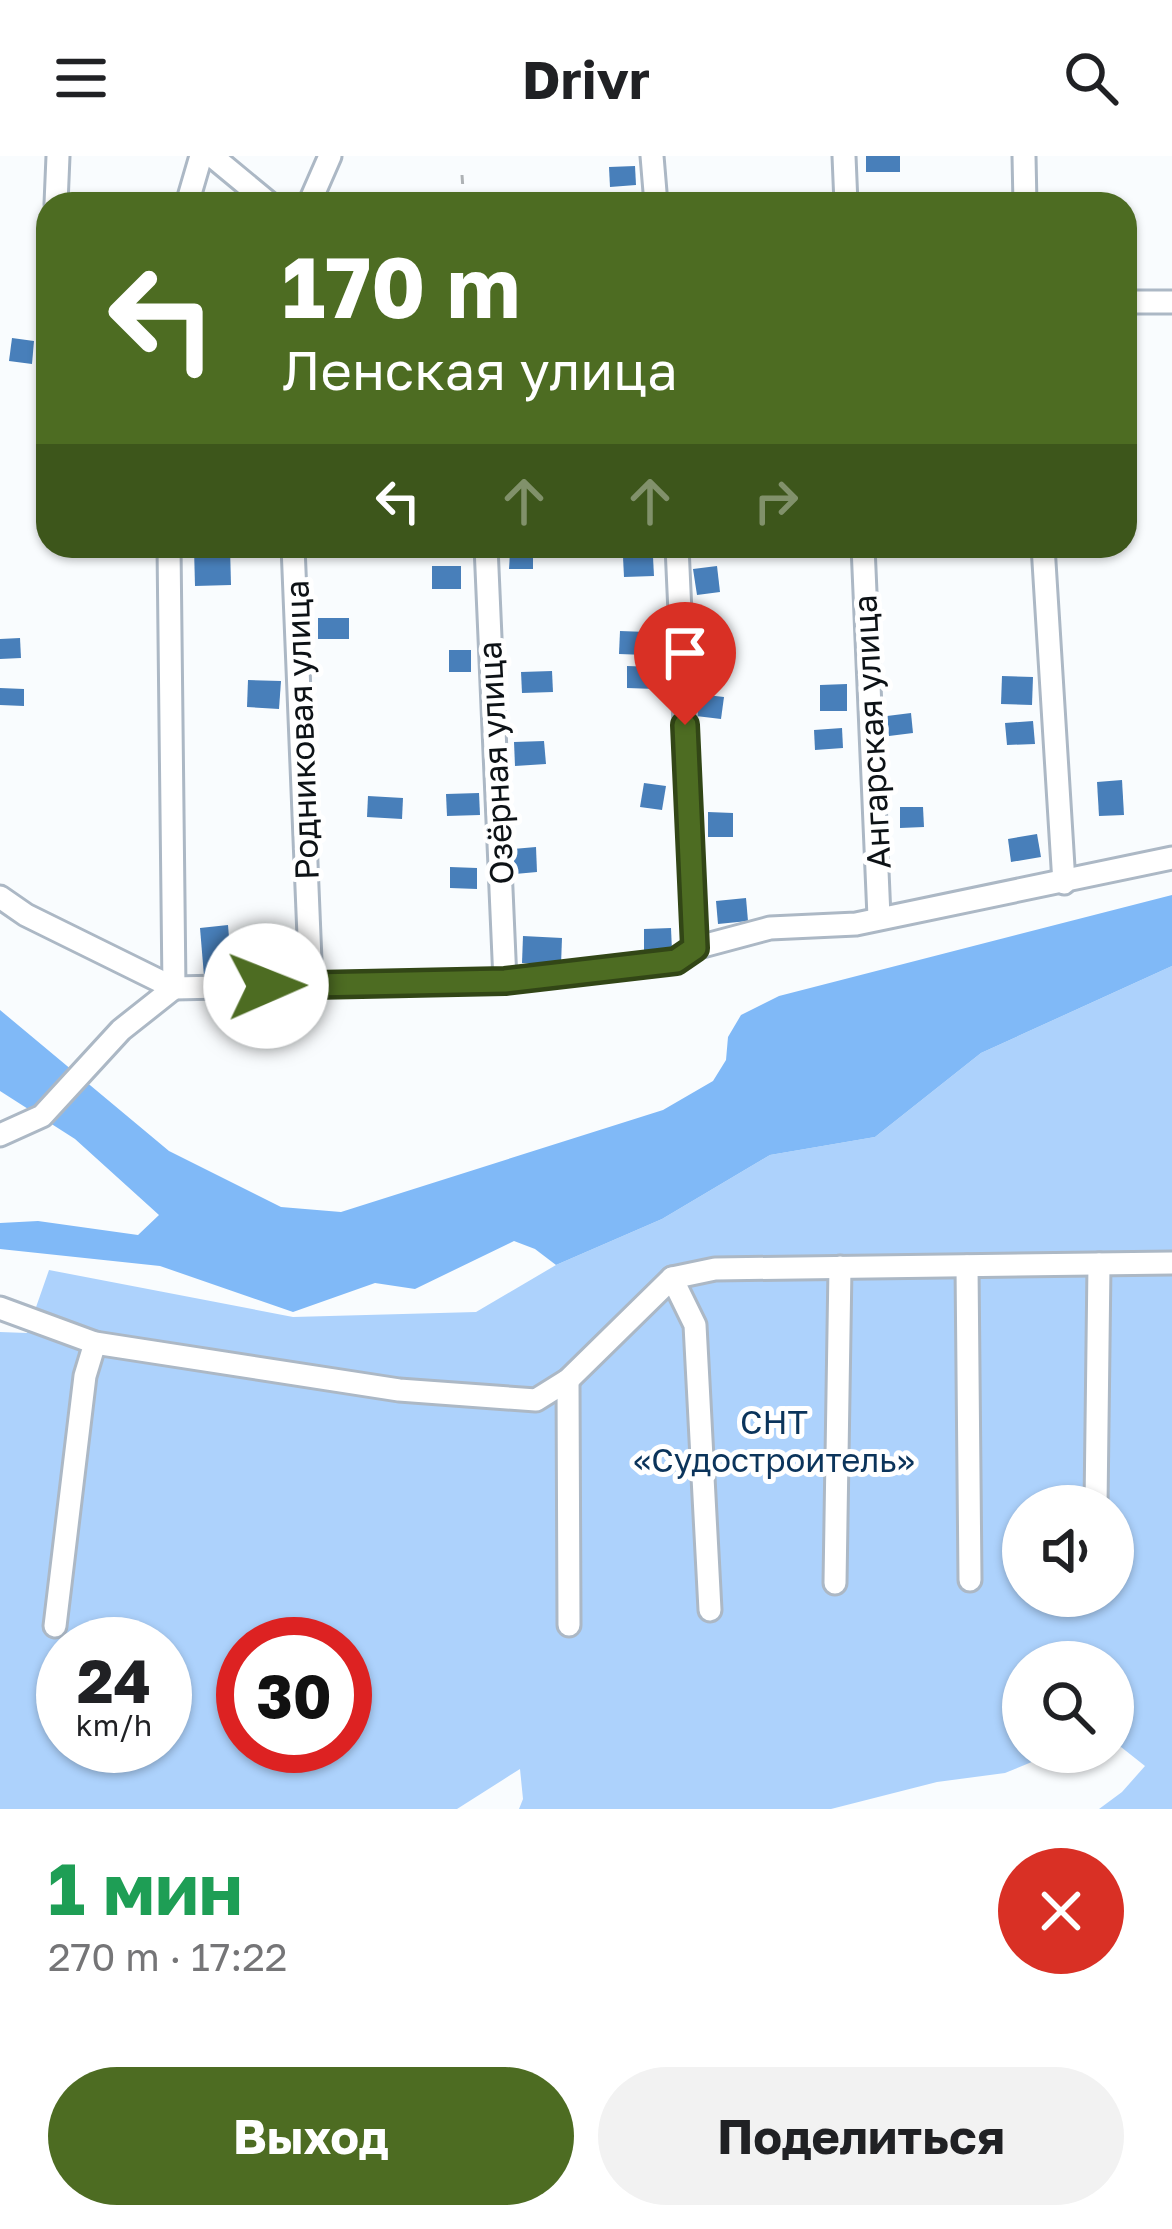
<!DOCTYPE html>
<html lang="ru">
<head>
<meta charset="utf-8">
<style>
	:root { --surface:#fff; --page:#f2f2f2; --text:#202124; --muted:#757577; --accent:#4d6c22 }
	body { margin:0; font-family:"Golos Text",sans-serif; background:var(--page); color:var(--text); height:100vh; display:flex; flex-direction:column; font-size:45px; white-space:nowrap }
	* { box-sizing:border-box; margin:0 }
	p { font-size:39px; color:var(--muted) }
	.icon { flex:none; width:66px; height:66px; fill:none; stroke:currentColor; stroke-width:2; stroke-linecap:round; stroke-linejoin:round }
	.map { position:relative; height:1653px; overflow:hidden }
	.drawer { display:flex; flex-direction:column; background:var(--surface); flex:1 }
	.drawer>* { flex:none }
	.guide { position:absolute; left:36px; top:36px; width:1101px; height:366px; border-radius:36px; box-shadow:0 3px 9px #0004; background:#4d6c22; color:#fff; overflow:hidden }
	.fabs { position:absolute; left:1002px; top:1329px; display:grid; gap:24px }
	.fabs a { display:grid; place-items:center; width:132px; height:132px; border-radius:50%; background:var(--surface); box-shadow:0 3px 9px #0004; font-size:60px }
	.speed { position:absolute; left:36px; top:1461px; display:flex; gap:24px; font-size:60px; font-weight:700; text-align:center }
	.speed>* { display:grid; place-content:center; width:156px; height:156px; border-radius:50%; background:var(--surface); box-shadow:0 3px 9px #0004; line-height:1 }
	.speed small { font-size:30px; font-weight:400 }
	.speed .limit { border:18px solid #d22; background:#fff; color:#111 }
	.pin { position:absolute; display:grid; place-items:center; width:102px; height:102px; color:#fff; margin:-123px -51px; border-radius:50% 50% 50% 0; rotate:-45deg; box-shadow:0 0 12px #0007 }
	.pin .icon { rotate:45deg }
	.me { position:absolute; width:132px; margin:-66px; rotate:89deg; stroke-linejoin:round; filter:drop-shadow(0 0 9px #0008) }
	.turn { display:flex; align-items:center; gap:42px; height:252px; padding:0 48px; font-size:54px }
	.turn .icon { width:156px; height:156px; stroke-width:2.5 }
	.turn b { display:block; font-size:84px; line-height:102px }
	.lanes { display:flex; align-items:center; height:114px; padding:0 48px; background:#0003; justify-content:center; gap:60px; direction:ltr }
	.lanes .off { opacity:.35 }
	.round { display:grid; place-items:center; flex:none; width:126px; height:126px; border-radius:63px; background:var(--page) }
	.overview { display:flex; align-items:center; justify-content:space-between; height:204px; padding:0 48px }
	h1 { font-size:72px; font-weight:700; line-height:90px; color:#1e9e55 }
	.action { display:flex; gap:24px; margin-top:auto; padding:24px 48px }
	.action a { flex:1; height:138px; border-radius:72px; background:var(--accent); color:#fff; font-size:48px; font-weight:700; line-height:138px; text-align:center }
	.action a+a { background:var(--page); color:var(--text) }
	header { display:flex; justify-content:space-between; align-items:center; height:156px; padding:0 48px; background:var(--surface); font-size:54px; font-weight:700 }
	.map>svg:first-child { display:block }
	.green { fill:#add2fc; fill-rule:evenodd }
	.water { fill:#80b9f7 }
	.building { fill:#487fba }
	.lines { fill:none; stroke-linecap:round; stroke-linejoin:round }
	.minor-casing { stroke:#acb8c5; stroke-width:27 }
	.path { stroke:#aeb2b5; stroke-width:3; stroke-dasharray:9 9; stroke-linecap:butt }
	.minor { stroke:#fff; stroke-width:21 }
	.route-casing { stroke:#324616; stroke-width:30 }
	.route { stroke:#4d6c22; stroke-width:21 }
	.labels { text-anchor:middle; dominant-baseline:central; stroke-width:10; stroke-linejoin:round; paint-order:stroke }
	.street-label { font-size:33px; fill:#0d1216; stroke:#fff }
	.park-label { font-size:33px; fill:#0b345b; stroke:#fff }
</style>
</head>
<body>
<header><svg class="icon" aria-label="menu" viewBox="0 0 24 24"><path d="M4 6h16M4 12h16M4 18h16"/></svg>Drivr<svg class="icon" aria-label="search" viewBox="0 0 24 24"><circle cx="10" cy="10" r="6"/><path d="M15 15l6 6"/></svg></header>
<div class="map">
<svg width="1172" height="1653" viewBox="0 0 1172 1653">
	<rect width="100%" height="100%" fill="#f9fcfe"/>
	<path class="green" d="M1172 810V1653H1099L1122 1636 1145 1610 1121 1591 1113 1592V1506H1023V1596H1056L1005 1617 937 1626 831 1653H519L523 1643 520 1613 457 1653H0V1176L27 1177 49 1114 293 1161 476 1156 556 1109 662 1063 770 999 875 981 981 897ZM1023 1350H1113V1440H1023ZM63 1488H165V1590H63ZM243 1488H345V1590H243Z"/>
	<polygon class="water" points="1172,739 1172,810 981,897 875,981 770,999 662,1063 556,1109 535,1093 514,1085 415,1133 375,1127 293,1156 160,1110 0,1093 0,1067 38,1065 138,1079 159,1059 75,983 0,935 0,854 169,995 281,1051 341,1056 663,954 713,925 726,904 728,881 741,859 779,840"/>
	<g class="building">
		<rect x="866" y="0" width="34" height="16"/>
		<polygon points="635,10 636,29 610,31 609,11"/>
		<polygon points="12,182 34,185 32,208 9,205"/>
		<polygon points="230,391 231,429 195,430 194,392"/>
		<polygon points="510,396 533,397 533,413 509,413"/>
		<polygon points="623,401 653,401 654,420 624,421"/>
		<rect x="432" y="410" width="29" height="23"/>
		<polygon points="717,410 720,436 697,439 693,413"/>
		<rect x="318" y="462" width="31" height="21"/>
		<polygon points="620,475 647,476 646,499 619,498"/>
		<polygon points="20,482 21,502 0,503 0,483"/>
		<rect x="449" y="494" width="22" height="22"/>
		<polygon points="627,510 656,511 656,533 627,532"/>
		<polygon points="552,515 553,536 522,537 521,516"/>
		<polygon points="1002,520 1033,521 1032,549 1001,548"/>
		<polygon points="248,524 281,525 279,553 247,551"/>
		<polygon points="847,528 847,555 820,555 820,529"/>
		<polygon points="0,532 24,533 24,550 0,549"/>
		<polygon points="698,538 724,541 721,563 696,560"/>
		<polygon points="911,557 913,577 889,580 887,560"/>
		<polygon points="1033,565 1035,588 1007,589 1005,567"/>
		<polygon points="842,572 843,592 815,594 814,574"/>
		<polygon points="544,585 546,608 515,610 514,586"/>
		<polygon points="1122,624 1124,659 1099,660 1097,626"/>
		<polygon points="644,627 666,630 662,654 640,651"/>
		<polygon points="479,637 480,659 447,660 446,638"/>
		<polygon points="368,640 403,642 402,663 367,661"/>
		<polygon points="900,651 923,651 924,671 900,672"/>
		<polygon points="708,656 733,657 733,681 708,681"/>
		<polygon points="1037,678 1041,701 1011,706 1008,683"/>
		<polygon points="536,691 537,716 515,718 513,693"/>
		<polygon points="450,711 477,712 477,733 450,732"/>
		<polygon points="746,742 748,765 718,768 716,745"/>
		<polygon points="228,769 232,818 204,820 200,772"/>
		<polygon points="671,772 672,795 644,795 644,773"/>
		<polygon points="523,780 562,782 561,809 522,807"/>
	</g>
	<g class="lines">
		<g class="minor-casing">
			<g id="minor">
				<polyline points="212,0 270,48"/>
				<polyline points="652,0 656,48"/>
				<polyline points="844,0 846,48"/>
				<polyline points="1024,0 1025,48"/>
				<polyline points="56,48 58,0"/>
				<polyline points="187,48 201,0"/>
				<polyline points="309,48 330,0"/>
				<polyline points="1125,146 1172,146"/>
				<polyline points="293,390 311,829"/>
				<polyline points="486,390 505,825"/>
				<polyline points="677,390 695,792"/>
				<polyline points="863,390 879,761"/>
				<polyline points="1043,390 1064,727"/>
				<polyline points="0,741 26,759 174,832 505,825 676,805 695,792 770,772 856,768 1172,702"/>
				<polyline points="0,979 42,960 121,874 174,832 169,390"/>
				<polyline points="967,1110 970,1424"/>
				<polyline points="672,1122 695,1169 710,1454"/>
				<polyline points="0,1152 95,1187 399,1234 536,1244 568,1224 672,1122 715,1113 1172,1107"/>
				<polyline points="568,1224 569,1469"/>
				<polyline points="1096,1350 1099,1108"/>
				<polyline points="835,1427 840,1111"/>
				<polyline points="55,1470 85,1220 95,1187"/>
			</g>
		</g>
		<polyline class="path" points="462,19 464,48"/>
		<use href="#minor" class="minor"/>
	</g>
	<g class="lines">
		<g class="route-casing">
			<polyline id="route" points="266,830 505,825 676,805 695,792 685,569"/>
		</g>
		<use href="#route" class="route"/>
	</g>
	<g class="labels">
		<g class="street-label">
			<text transform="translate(301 574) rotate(-92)">Родниковая улица</text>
			<text transform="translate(871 576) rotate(-93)">Ангарская улица</text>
			<text transform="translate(495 607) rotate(-93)">Озёрная улица</text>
		</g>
		<g class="park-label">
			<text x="774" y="1265">СНТ<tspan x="774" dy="38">«Судостроитель»</tspan></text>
		</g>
	</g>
</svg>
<div class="fabs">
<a><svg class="icon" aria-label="sound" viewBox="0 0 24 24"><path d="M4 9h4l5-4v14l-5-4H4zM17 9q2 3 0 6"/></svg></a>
<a><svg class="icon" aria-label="search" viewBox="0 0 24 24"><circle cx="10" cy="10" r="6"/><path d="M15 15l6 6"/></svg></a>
</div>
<div class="speed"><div>24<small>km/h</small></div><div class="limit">30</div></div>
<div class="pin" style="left:685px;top:569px;background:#d93025"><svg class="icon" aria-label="arrive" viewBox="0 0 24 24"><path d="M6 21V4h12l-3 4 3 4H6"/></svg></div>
<svg class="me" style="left:266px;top:830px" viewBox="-20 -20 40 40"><circle r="19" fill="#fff"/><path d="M0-13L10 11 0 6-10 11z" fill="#4d6c22"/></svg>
<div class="guide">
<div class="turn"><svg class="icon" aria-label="left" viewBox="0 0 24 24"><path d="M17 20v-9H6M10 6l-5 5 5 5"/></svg><div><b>170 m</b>Ленская улица</div></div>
<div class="lanes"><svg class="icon" aria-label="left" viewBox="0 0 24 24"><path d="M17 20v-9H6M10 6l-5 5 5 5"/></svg><svg class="icon off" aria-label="ahead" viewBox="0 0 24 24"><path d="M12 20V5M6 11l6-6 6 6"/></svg><svg class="icon off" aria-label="ahead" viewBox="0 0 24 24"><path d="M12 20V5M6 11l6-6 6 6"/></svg><svg class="icon off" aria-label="right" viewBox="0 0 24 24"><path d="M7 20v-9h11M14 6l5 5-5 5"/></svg></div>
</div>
</div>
<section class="drawer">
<div class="overview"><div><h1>1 мин</h1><p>270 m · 17:22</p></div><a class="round" style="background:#d93025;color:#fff"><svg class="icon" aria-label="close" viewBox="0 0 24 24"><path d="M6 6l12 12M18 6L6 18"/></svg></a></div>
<div class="action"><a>Выход</a><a>Поделиться</a></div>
</section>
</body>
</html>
